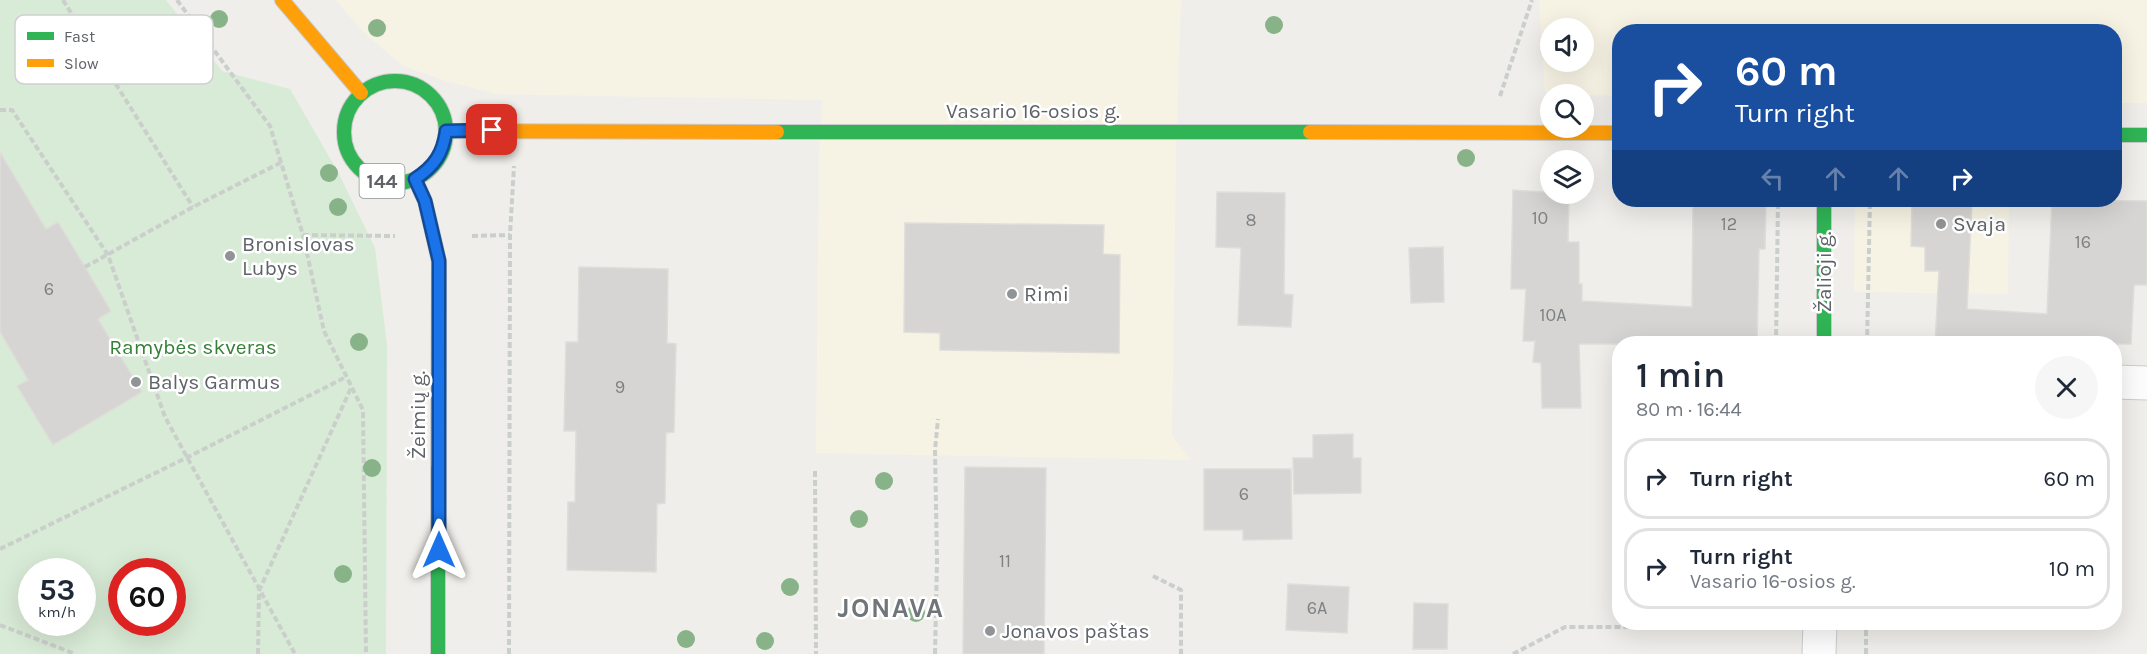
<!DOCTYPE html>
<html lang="en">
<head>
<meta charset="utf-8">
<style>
	:root { --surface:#fff; --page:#f6f6f7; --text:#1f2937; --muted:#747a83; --line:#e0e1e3 }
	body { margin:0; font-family:Karla,sans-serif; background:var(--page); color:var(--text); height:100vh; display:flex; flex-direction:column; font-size:22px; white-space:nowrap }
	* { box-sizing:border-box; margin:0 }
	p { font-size:20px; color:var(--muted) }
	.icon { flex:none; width:33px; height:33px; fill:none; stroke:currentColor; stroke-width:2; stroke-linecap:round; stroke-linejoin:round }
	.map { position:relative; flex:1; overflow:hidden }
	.details { position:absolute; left:1612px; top:336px; width:510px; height:294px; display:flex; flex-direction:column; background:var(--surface); border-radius:24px; box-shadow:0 6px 24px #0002 }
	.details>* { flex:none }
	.banner { position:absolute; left:1612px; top:24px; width:510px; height:183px; border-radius:24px; box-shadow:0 6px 24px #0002; background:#1a4fa0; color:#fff; overflow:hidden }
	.buttons { position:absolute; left:1540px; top:18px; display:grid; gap:12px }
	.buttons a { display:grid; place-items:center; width:54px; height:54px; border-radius:50%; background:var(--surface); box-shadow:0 6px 24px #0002; font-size:30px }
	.speed { position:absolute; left:18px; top:558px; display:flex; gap:12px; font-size:30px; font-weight:700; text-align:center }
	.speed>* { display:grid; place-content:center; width:78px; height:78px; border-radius:50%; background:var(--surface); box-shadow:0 6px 24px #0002; line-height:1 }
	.speed small { font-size:15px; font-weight:400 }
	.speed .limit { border:9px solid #d22; background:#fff; color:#111 }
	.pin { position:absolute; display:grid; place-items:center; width:51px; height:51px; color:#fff; margin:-26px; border-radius:12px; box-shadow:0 3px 9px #0006 }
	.me { position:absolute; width:66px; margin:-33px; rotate:0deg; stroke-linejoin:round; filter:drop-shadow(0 0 4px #0008) }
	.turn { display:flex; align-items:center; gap:21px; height:126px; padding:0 24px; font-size:27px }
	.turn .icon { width:78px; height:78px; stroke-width:2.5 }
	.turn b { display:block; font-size:42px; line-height:51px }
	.lanes { display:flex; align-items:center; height:57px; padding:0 24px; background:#0003; justify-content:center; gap:30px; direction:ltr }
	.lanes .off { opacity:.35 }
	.round { display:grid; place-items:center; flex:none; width:63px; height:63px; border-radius:32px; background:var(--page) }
	.head { display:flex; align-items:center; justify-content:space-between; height:102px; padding:0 24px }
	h1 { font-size:36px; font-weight:600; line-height:45px }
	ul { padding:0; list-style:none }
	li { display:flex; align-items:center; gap:18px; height:81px; margin:0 12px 9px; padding:0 12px; border:3px solid var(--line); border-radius:24px }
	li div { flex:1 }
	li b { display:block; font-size:22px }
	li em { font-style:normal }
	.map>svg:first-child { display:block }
	.commercial { fill:#f7f3e4; fill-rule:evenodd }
	.green { fill:#d8ebd6; fill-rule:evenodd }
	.building { fill:#d6d5d3; stroke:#deddd9; stroke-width:1.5 }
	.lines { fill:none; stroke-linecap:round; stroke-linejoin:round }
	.street-casing { stroke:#cbcccc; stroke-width:35 }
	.fast-casing { stroke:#cacacb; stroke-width:16 }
	.slow-casing { stroke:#cacacb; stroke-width:16 }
	.path { stroke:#cacfcc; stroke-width:4; stroke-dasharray:6 3; stroke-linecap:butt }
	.street { stroke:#fdfcfc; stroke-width:33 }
	.fast { stroke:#30b455; stroke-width:14 }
	.slow { stroke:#ff9f0a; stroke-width:14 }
	.tree { fill:#88b388 }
	.route-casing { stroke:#114b97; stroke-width:15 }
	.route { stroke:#1a73e8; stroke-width:10 }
	.poi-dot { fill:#919496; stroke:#fff; stroke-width:2 }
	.labels { text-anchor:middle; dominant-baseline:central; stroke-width:5; stroke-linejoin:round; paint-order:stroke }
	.number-label { font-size:18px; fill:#7e8184 }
	.shield { fill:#fff; stroke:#8f9295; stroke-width:1.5 }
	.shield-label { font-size:20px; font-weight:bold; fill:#5f6368 }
	.street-label { font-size:21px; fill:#5f6368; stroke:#fff }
	.poi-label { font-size:21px; fill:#5f6368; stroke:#fff; text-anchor:start }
	.park-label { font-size:21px; fill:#348238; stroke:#fff }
	.district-label { font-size:27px; font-weight:bold; letter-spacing:1.5px; fill:#70757a; stroke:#fff }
	.key { fill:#fff; stroke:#cfd0d2; stroke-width:1.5 }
	.key-label { font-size:16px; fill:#5f6368 }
</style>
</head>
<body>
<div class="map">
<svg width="2147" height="654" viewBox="0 0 2147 654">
	<rect width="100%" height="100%" fill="#efeeea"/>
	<g class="commercial">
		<polygon points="336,0 1181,0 1176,156 1172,436 1191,460 816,453 819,157 822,100 497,94 446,81 403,66 363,32"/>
		<path d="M1539 0H2147V103H2115V32H1620V96L1545 94ZM1551 28H1584V62H1551Z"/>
		<polygon points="1855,200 2009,200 2008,294 1854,292"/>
	</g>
	<path class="green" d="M0 0H166L222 71 290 89 338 172 375 248 387 345 386 654H0ZM32 572H82V622H32ZM122 572H172V622H122Z"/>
	<g class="building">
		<polygon points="0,152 46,229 58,222 85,267 111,311 98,319 142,392 53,445 17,386 28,380 0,332"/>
		<polygon points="1513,190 1569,194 1568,242 1579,242 1579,284 1582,284 1582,301 1692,307 1693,200 1766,200 1765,249 1759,249 1757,344 1579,344 1581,408 1542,408 1541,363 1533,362 1535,341 1523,341 1526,289 1511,289"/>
		<polygon points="1217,192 1285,193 1284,294 1293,295 1291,327 1238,325 1241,248 1216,247"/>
		<polygon points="1912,200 1952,200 1952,201 1972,202 1967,309 2047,314 2052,200 2147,201 2147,285 2134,285 2131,344 1935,344 1939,271 1925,271 1925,247 1911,246"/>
		<polygon points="905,223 1104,225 1103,254 1120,255 1119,353 940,350 940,333 904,332"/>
		<polygon points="1443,247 1444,302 1411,303 1409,248"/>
		<polygon points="579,267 668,269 667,343 676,344 674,432 666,433 665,503 657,504 656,572 567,570 568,502 575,502 576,431 564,431 566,342 578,342"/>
		<polygon points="1353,434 1353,458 1361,458 1361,493 1294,494 1293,458 1313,458 1313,435"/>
		<polygon points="965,467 1046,468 1044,654 963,654"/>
		<polygon points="1204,469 1291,469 1292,539 1243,540 1243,530 1204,530"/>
		<polygon points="1288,584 1349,587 1347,633 1286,630"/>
		<polygon points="1414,603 1448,604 1447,649 1413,649"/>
	</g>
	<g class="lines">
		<g class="street-casing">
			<g id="street">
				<polyline points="2115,382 2147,383"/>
				<polyline points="1819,654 1820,622"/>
			</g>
		</g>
		<g class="fast-casing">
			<g id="fast">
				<circle cx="395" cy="132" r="51"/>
				<polyline points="777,132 1310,132"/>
				<polyline points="2115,135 2147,135"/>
				<polyline points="1824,200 1824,344"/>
				<polyline points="438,654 438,464"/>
			</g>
		</g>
		<g class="slow-casing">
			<g id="slow">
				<polyline points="282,0 361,93"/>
				<polyline points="446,131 777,132"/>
				<polyline points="1310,132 1620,133"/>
				<polyline points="415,179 425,201 439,261 438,464"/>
			</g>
		</g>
		<g class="path">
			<polyline points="63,0 193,207"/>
			<polyline points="177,0 270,126 303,235 324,331 363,410 366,654"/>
			<polyline points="1500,96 1532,0"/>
			<polyline points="0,110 12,110 108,255 165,417 295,654"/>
			<polyline points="303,235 395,236"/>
			<polyline points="472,236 510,235"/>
			<polyline points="85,267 193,207 282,162"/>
			<polyline points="1776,344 1778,200"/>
			<polyline points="1867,344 1870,200"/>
			<polyline points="815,471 816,654"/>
			<polyline points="0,549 188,457 346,377"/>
			<polyline points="1153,576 1181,590 1181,654"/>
			<polyline points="0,625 75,654"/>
			<polyline points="258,654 259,591 351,388"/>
			<polyline points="509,654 510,235 514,166"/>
			<polyline points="935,654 937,561 935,450 938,419"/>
			<polyline points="1513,654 1565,627 1650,627 1660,622"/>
			<polyline points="1866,654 1866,622"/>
		</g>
		<use href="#street" class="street"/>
		<use href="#fast" class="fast"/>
		<use href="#slow" class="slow"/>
	</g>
	<g class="tree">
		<circle cx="219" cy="19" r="9"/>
		<circle cx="1274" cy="25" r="9"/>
		<circle cx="377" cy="28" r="9"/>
		<circle cx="1466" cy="158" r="9"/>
		<circle cx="329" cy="173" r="9"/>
		<circle cx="338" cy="207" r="9"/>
		<circle cx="359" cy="342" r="9"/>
		<circle cx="372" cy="468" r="9"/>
		<circle cx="884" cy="481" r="9"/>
		<circle cx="859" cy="519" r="9"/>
		<circle cx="343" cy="574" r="9"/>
		<circle cx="790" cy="587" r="9"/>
		<circle cx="916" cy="613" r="9"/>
		<circle cx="686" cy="639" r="9"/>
		<circle cx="765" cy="641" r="9"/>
	</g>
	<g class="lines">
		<g class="route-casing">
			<path id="route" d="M439 550V261L425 201 415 179C435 166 443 153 446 131L492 130"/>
		</g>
		<use href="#route" class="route"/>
	</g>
	<g class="poi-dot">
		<circle cx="1941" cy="224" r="6"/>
		<circle cx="230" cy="256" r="6"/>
		<circle cx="1012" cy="294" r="6"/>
		<circle cx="136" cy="382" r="6"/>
		<circle cx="990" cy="631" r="6"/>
	</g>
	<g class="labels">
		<g class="number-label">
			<text x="1540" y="218">10</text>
			<text x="1251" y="220">8</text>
			<text x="1729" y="224">12</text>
			<text x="2083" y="242">16</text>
			<text x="49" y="289">6</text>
			<text x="1553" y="315">10A</text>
			<text x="620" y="387">9</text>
			<text x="1244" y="494">6</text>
			<text x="1005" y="561">11</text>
			<text x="1317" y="608">6A</text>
		</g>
		<rect class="shield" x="359.5" y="164" width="45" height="34" rx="4.5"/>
		<g class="shield-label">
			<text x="382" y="181">144</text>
		</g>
		<g class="street-label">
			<text x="1033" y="111">Vasario 16-osios g.</text>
			<text transform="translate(1824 272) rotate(-90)">Žalioji g.</text>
			<text transform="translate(418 415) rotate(-90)">Žeimių g.</text>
		</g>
		<g class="poi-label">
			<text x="1953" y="224">Svaja</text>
			<text x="242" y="244">Bronislovas<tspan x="242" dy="24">Lubys</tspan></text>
			<text x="1024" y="294">Rimi</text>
			<text x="148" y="382">Balys Garmus</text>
			<text x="1002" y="631">Jonavos paštas</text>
		</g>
		<g class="park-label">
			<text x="193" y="347">Ramybės skveras</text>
		</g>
		<g class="district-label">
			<text x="891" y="608">JONAVA</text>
		</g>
	</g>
	<rect x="15" y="15" width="198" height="69" rx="9" class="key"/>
	<rect x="27" y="32" width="27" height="8" fill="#30b455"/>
	<rect x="27" y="59" width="27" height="8" fill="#ff9f0a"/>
	<g class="key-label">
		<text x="64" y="42">Fast</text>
		<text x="64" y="69">Slow</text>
	</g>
</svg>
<div class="buttons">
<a><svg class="icon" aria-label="sound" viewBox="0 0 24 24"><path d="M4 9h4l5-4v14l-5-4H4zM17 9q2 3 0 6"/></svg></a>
<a><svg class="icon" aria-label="search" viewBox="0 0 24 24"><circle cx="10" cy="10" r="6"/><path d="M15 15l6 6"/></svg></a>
<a><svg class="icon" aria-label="layers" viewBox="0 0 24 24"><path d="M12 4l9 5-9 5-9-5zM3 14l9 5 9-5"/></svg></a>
</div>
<div class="speed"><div>53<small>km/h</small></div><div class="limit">60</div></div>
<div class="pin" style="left:492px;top:130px;background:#d93025"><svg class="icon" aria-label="arrive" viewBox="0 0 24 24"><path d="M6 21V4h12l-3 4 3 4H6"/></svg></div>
<svg class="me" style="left:439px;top:550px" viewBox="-20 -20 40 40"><path d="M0-17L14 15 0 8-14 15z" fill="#1a73e8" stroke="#fff" stroke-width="4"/></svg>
<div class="banner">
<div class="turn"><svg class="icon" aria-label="right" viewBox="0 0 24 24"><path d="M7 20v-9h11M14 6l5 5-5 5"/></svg><div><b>60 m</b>Turn right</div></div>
<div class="lanes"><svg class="icon off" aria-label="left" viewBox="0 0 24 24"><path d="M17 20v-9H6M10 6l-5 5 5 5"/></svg><svg class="icon off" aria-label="ahead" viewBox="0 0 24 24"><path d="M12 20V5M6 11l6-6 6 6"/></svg><svg class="icon off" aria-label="ahead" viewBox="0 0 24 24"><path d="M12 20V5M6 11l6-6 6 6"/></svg><svg class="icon" aria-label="right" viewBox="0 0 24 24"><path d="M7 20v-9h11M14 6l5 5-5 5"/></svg></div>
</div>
<section class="details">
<div class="head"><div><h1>1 min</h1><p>80 m · 16:44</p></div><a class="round"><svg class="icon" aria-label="close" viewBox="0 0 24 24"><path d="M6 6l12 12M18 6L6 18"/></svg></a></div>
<ul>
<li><svg class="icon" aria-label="right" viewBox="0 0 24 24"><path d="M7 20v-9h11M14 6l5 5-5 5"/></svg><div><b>Turn right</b></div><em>60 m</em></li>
<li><svg class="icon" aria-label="right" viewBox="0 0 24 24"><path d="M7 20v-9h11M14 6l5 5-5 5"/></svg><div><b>Turn right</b><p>Vasario 16-osios g.</p></div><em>10 m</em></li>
</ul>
</section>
</div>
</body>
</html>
